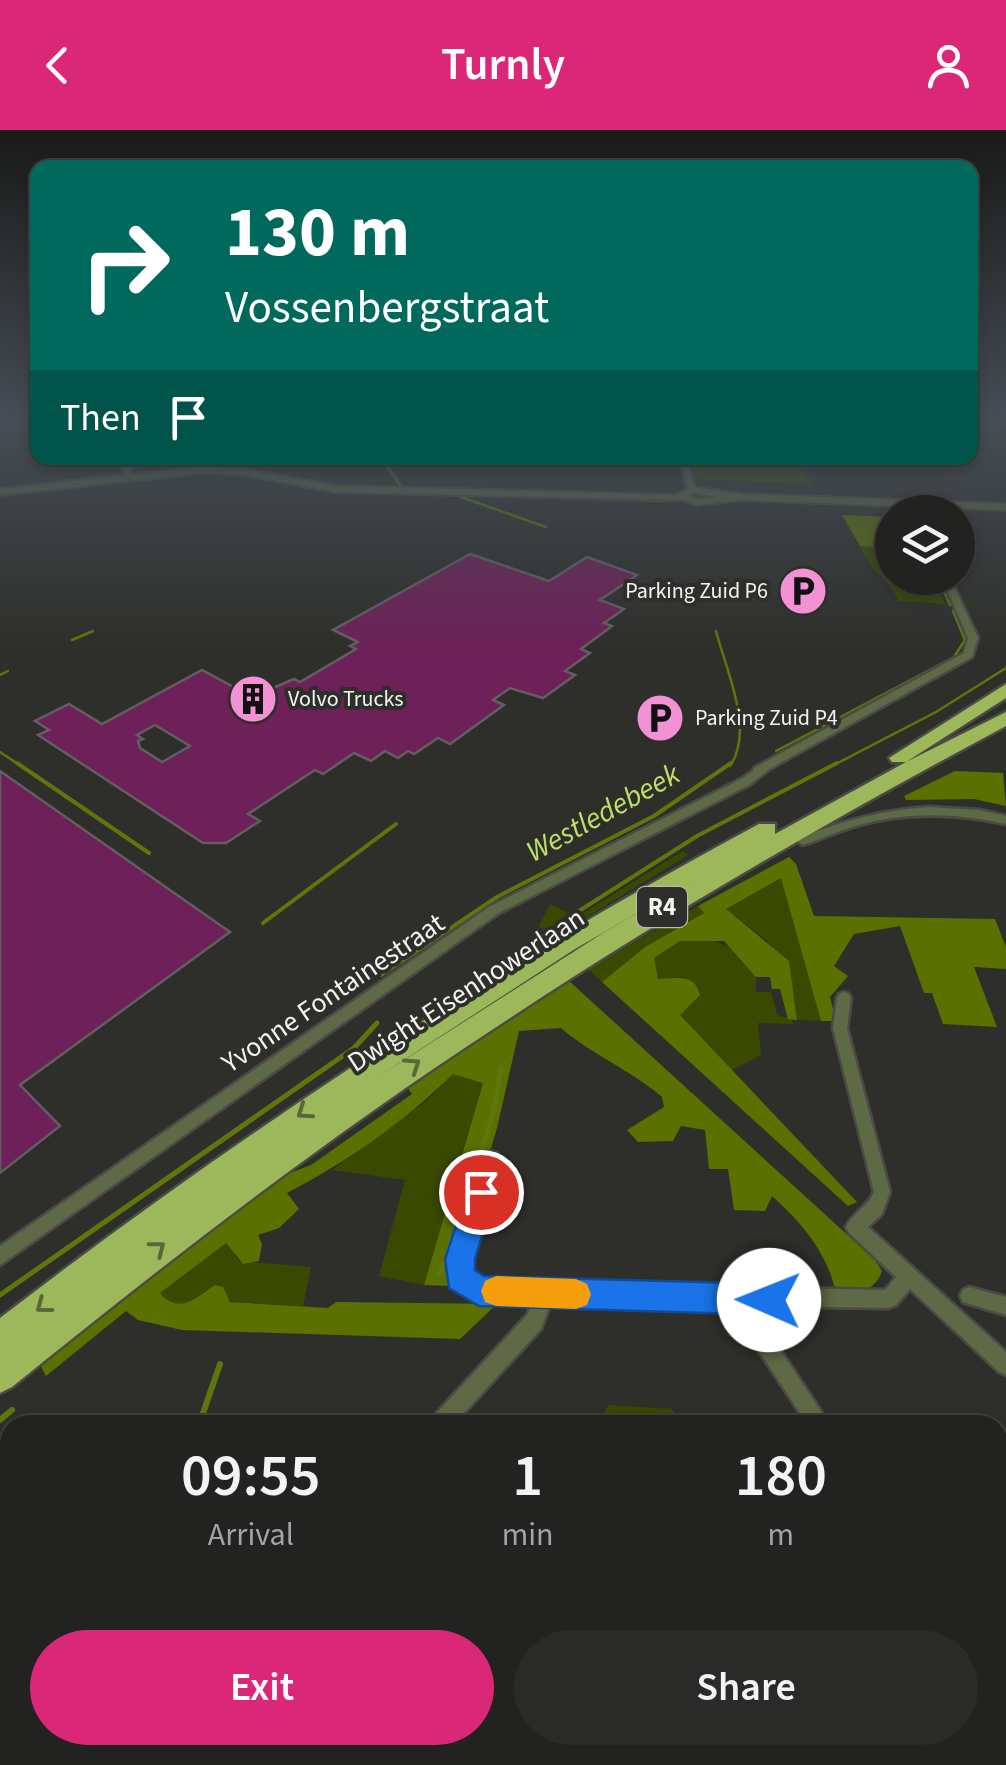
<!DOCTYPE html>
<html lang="en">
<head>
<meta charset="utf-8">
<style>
	:root { --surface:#222320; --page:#2a2b29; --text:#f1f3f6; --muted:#a2a4a5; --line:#3f403e; --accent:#db2777 }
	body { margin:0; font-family:"Source Sans 3",sans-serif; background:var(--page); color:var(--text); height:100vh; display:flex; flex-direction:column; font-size:38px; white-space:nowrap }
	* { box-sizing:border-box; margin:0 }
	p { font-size:32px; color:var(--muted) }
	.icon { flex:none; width:55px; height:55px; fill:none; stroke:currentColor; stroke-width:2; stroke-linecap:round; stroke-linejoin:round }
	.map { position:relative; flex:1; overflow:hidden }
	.sheet { position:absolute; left:0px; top:1285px; width:1008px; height:350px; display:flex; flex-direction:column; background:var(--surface); border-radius:30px 30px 0 0; box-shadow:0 5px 15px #0003,0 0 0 2px var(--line) }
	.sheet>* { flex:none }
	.banner { position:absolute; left:30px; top:30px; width:948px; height:305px; border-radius:20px; box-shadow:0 5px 15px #0003,0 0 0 2px var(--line); background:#00695c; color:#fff; overflow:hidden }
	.tools { position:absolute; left:875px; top:365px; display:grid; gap:20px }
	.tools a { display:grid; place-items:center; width:100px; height:100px; border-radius:50%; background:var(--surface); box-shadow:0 5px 15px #0003,0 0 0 2px var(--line); font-size:50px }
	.pin { position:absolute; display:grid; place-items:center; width:85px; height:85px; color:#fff; margin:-42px; border:5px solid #fff; border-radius:50%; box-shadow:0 2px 10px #0007 }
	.me { position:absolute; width:110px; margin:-55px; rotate:271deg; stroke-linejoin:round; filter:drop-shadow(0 0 8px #0008) }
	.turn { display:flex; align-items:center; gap:35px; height:210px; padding:0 30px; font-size:45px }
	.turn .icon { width:130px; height:130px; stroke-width:2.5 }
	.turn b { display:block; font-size:70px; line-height:85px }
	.then { display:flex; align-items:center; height:95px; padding:0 30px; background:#0003; gap:20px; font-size:38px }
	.eta { display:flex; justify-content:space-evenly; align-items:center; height:170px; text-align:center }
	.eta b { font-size:60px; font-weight:600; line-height:70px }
	.action { display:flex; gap:20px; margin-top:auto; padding:20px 30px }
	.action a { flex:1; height:115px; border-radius:60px; background:var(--accent); color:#fff; font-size:40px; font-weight:600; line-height:115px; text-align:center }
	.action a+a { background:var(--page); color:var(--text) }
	header { display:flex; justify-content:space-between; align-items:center; height:130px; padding:0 30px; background:var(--accent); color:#fff; font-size:45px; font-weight:600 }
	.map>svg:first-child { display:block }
	.green { fill:#394900 }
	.forest { fill:#5a7100 }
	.water { fill:#5f760b }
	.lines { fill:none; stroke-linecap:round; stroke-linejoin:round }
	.stream-far3 { stroke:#5f760b; stroke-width:2.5 }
	.stream-far2 { stroke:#5f760b; stroke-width:4 }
	.stream-far1 { stroke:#5f760b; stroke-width:5 }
	.stream { stroke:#5f760b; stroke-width:6 }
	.building { fill:#6d2158; stroke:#635e61; stroke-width:2.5; fill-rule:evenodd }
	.minor-casing { stroke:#4a4b47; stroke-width:5 }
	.tertiary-casing { stroke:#4a4b47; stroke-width:4 }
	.primary-casing { stroke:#4a4b47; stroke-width:5 }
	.motorway-casing { stroke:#4a4b47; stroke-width:5 }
	.minor { fill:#5e6945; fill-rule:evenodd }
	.tertiary { fill:#5e6945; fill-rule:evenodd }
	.primary { fill:#8ca255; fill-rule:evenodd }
	.motorway { fill:#9db85a; fill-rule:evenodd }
	.oneway { stroke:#5a663e }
	.route { fill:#1a73e8; stroke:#114b97; stroke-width:2.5 }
	.slow { fill:#f59e0b }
	.labels { text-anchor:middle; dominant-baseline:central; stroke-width:8; stroke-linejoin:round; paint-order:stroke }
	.far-poi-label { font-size:22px; fill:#f4f5f2; stroke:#2e2f2b; text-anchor:start }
	.shield { fill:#2e2f2b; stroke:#b9bab6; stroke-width:2.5 }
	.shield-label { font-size:25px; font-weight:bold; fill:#f4f5f2 }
	.street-label { font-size:28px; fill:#f4f5f2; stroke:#2e2f2b }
	.water-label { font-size:30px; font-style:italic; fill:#bee065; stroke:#2e2f2b }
</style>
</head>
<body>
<header><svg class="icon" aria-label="back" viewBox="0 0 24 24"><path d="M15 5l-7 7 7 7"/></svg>Turnly<svg class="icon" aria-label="person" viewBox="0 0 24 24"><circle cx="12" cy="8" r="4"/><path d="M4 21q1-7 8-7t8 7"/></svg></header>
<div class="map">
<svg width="1006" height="1635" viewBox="0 0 1006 1635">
	<rect width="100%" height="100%" fill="#2e2f2b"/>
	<g class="green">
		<polygon points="688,328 793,328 813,354 695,349"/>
		<path d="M860 416 892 418V448H933L945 474 899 471C886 445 874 447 860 416Z"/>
		<polygon points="683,721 688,725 553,808 539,796 550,774 577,787"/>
		<path d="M781 747 821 891 797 890C791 822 777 818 725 779Z"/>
		<polygon points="698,776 705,782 645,817 602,852 587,838"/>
		<path d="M695 808C718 809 750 821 756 848 757 852 755 857 756 862H771L777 885 792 889 793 894 758 893 761 925 730 941 679 884 698 857 684 847 658 849 654 828 680 811Z"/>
		<polygon points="453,944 483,952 424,1155 379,1146 405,1050 332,1040 426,971"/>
		<path d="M226 1112 239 1131 311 1137 303 1177 229 1171 206 1161C189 1173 176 1181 159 1163Z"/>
		<polygon points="609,1275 672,1279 682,1295 595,1295"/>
	</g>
	<g class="forest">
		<polygon points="842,385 892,387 892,418 860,416"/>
		<polygon points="955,641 1003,643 1006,676 974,669 906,670 904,666"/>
		<path d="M789 727 796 734 814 786 995 789 1006 817V839L974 837 997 897 943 894 932 863H924L900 796 854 804 834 836 848 846 830 867 836 891H821L781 748 726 779 789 831 797 890 788 889 780 859H772L770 847H756L724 811H680L654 828 658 849C676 848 695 843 700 865L680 885 857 1072 848 1076 602 852 645 817 704 783 698 776Z"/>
		<path d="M568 850 875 1130 882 1141C874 1164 856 1162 835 1160 827 1122 800 1091 772 1066L765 1081 734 1080 728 1039H709L705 1000 681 996 673 1011 638 1012 627 1000 664 977 662 967C631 940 592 925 561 898L519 901 497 998 450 1156 424 1155 483 953 453 944C404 992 347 1032 287 1063L299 1079 279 1098 258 1105 262 1114 259 1131 243 1134 226 1113 160 1163C179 1185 196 1168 215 1155L223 1157 230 1172 328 1178 336 1172 497 1174 460 1209 182 1200 138 1190 126 1181 46 1246 40 1235 279 1047 311 1035 412 964 406 956Z"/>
	</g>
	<polygon class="water" points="10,1440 10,1573 0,1584 0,1450"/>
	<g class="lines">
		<g class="stream-far3">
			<polyline points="382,328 402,358"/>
			<polyline points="208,334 256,328"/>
			<polyline points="207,337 233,338"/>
			<polyline points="138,343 198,338"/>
			<polyline points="273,350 321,360"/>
			<polyline points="23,356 114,345"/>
			<polyline points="340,362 670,371"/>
			<polyline points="461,367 546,397"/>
			<polyline points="938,448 950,475"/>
			<path d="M716 501C726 540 755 600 730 636"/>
			<polyline points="72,510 93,501"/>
			<polyline points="0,545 8,541"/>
			<polyline points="776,621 954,527 965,510 953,481"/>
			<polyline points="0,622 21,636"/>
			<polyline points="832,636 936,582 1006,538"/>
		</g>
		<g class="stream-far2">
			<polyline points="17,633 149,723"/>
			<polyline points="579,781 697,706 837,633"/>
			<polyline points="263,793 396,694"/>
			<polyline points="381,845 497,767 654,686 731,633"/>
		</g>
		<g class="stream-far1">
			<polyline points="440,1144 492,988 501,938"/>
			<polyline points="0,1165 354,918 377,893"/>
		</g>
		<g class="stream">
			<polyline points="0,1290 12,1280"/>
			<polyline points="199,1295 220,1234"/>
			<polyline points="0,1406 10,1407"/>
		</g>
	</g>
	<g class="building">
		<path d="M470 424 549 451 587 427 637 445 600 470 624 479 604 493 612 496 581 519 590 523 565 541 575 545 543 568 510 558 493 570 504 575 450 614 438 608 414 624 408 621 398 628 385 621 371 631 354 623 323 644 315 640 248 684 260 691 226 713H203L38 605 49 600 35 591 69 574 102 594 202 540 252 567 294 549 300 552 356 519 350 516 358 512 333 500ZM155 595 190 616 162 632 140 618 138 611 143 609 137 605Z"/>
		<polygon points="0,641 230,802 20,955 60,996 0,1043"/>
	</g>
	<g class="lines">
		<g class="minor-casing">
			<g id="minor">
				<polygon points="123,328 131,328 131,347 127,349 123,347"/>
				<polygon points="680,328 687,328 695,362 688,360"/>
				<polygon points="942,448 950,448 978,508 972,527 771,638 749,655 499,783 0,1135 0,1116 489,777 741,649 753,641 754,638 964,523 968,508"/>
				<path d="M928 677 980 680 1006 686V694C955 683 906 681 856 696 838 701 821 709 803 715L797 711 799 708C841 691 882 680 928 677Z"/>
				<path d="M844 862 849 864 851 868 847 898 890 1062 882 1084 868 1097 1006 1222V1245L999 1242 910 1159 896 1175 889 1178 751 1176 830 1295H808L729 1176 551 1172 541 1199 453 1295H429L432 1288 527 1185 533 1171 479 1170 454 1153 451 1147V1129L483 1028 485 1023 491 1021 497 1023 499 1028 469 1129V1143L482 1152 885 1160 896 1147 849 1103 846 1097C853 1082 867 1078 874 1062L833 898 837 868 839 864Z"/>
				<polygon points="969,1157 1006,1167 1006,1185 963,1172 960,1166 963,1160"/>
				<polygon points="121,1625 149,1625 144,1635 116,1635"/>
				<polygon points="476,1625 504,1625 499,1635 471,1635"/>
				<polygon points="955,1625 979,1625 980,1635 956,1635"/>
			</g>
		</g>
		<g class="tertiary-casing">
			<path id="tertiary" d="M200 337 245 339 336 356 675 365 692 357 742 364 1006 374V380L742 370 696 375 684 370 336 362 245 345 200 343 0 365V359ZM693 363 718 367 697 369 688 365Z"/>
		</g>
		<g class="primary-casing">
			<polygon id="primary" points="994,289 1005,289 1006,298"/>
		</g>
		<g class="motorway-casing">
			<path id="motorway" d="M1006 554V568L906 632 1006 582V596C832 689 662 787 498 896 329 1006 169 1130 12 1257L0 1263V1188C240 1003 492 838 759 694H775V704L906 632H892L889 628ZM718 736 603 803 373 950 575 819Z"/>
		</g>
		<use href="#minor" class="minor"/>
		<use href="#tertiary" class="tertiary"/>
		<use href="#primary" class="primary"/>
		<use href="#motorway" class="motorway"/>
	</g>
	<defs><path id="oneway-chevron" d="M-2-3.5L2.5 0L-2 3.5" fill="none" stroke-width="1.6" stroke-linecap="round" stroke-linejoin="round" transform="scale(2.5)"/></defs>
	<g class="oneway">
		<use href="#oneway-chevron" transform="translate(413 935) rotate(-34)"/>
		<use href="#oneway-chevron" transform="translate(304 982) rotate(145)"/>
		<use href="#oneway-chevron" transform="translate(158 1118) rotate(-38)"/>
		<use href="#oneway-chevron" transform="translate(43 1176) rotate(143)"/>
	</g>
	<linearGradient id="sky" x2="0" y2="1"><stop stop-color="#191a18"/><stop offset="0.56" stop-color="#464d55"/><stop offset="1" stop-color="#464d55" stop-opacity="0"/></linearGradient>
	<rect width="1006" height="518" fill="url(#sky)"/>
	<polygon class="route" points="481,1049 491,1053 495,1062 475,1129 475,1140 484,1146 769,1154 780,1159 784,1170 780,1180 769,1185 479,1176 449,1158 445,1129 467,1062 471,1053"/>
	<polygon class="slow" points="496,1146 576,1149 587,1154 591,1164 587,1175 576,1179 496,1176 485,1172 481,1161 485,1151"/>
	<defs>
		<g id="parking-disc" transform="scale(2.5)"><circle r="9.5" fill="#f491d4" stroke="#2e2f2b"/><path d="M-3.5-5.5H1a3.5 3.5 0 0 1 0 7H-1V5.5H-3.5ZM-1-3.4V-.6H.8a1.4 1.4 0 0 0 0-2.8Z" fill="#111"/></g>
		<g id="building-disc" transform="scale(2.5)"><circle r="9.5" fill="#f491d4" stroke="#2e2f2b"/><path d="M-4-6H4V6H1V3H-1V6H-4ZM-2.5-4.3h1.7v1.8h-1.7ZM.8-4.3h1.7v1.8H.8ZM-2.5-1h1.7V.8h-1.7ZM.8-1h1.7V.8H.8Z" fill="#111"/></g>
	</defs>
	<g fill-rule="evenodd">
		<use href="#parking-disc" x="803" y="461"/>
		<use href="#building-disc" x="253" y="569"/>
		<use href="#parking-disc" x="660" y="588"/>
	</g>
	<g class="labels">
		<g class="far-poi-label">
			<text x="768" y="461" text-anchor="end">Parking Zuid P6</text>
			<text x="288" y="569">Volvo Trucks</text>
			<text x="695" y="588">Parking Zuid P4</text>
		</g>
		<rect class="shield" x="637" y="757" width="50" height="40" rx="8"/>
		<g class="shield-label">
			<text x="662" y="777">R4</text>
		</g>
		<g class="street-label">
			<text transform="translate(466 860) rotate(-33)">Dwight Eisenhowerlaan</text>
			<text transform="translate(333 863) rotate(-34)">Yvonne Fontainestraat</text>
		</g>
		<g class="water-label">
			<text transform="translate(603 683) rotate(-29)">Westledebeek</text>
		</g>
	</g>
</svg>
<div class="tools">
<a><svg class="icon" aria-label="layers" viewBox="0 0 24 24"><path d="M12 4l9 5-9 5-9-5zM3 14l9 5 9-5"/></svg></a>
</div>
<div class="pin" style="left:481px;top:1062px;background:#d93025"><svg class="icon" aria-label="arrive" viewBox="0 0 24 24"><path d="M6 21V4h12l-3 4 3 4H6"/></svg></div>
<svg class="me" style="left:769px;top:1170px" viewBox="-20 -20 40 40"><circle r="19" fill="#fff"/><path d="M0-13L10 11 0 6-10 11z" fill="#1a73e8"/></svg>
<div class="banner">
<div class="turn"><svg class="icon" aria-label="right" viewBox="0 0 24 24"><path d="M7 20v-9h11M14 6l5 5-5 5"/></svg><div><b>130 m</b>Vossenbergstraat</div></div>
<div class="then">Then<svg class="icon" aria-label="arrive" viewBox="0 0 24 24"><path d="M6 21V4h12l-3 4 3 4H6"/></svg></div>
</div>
<section class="sheet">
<div class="eta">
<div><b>09:55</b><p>Arrival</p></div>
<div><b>1</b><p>min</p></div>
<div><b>180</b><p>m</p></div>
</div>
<div class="action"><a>Exit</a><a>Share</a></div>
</section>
</div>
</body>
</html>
